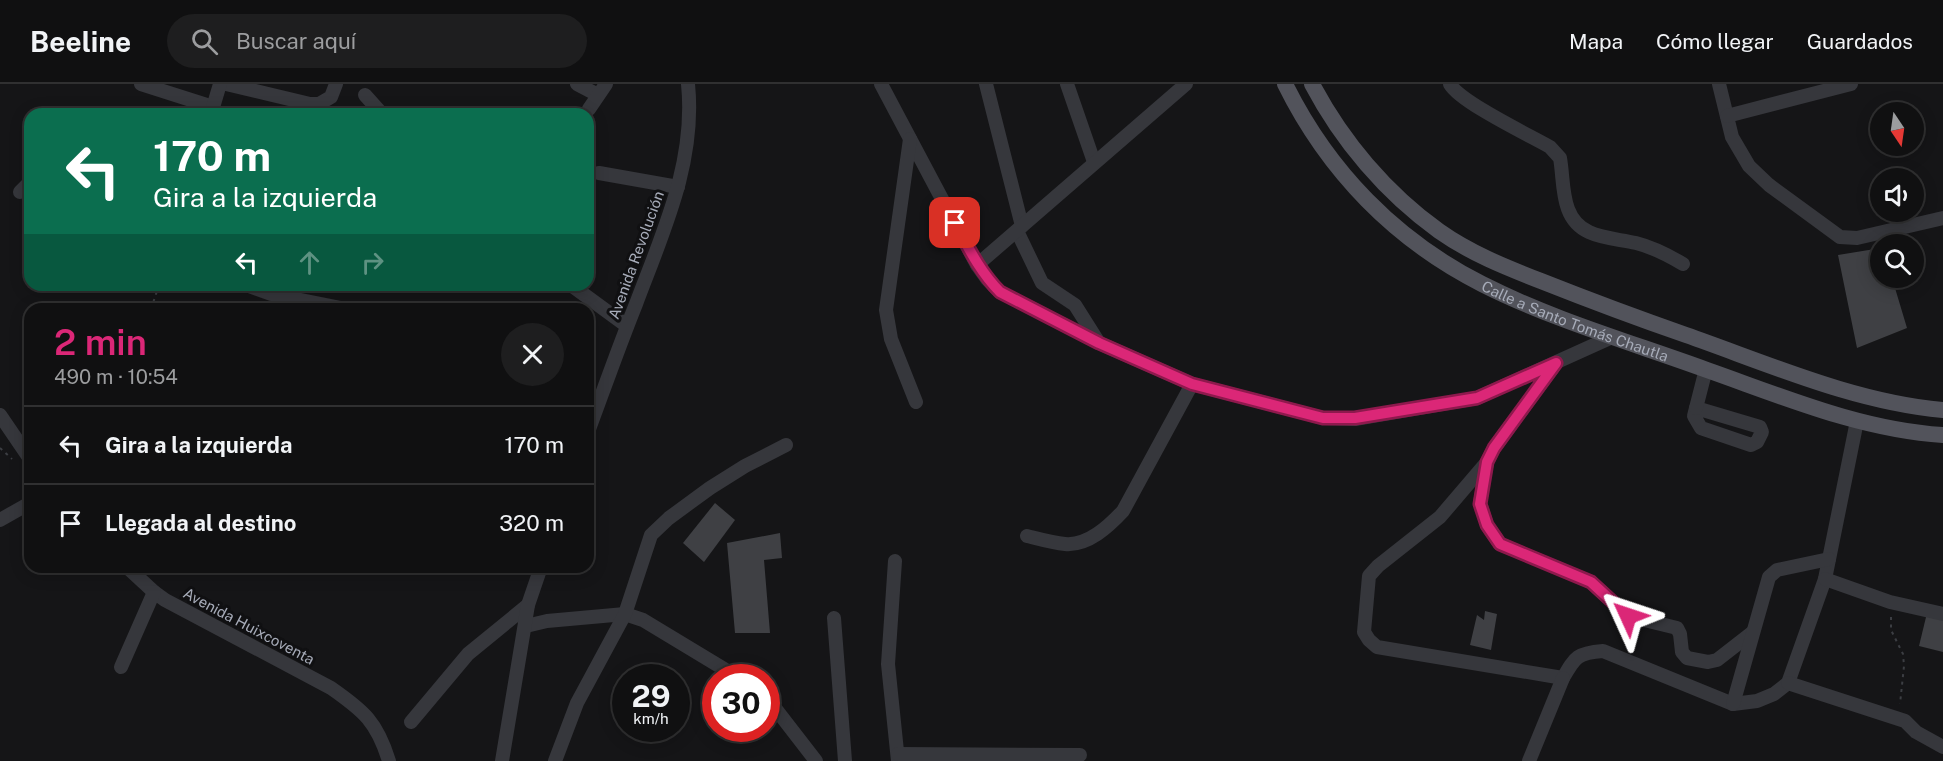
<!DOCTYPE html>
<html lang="es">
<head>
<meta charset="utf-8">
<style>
	:root { --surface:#101011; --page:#1e1e1f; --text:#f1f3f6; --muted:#9c9d9f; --line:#303031; --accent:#db2777 }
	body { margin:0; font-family:"Public Sans",sans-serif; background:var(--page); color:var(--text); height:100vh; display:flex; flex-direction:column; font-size:22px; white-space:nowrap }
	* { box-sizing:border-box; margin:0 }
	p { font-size:20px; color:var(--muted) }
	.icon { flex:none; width:33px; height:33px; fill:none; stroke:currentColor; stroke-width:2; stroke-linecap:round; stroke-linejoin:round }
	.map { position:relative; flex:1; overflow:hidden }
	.panel { position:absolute; left:24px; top:219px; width:570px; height:270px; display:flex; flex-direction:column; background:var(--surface); border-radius:18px; box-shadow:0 3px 15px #0003,0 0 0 2px var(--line) }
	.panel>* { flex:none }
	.hud { position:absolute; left:24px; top:24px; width:570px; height:183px; border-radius:18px; box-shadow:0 3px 15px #0003,0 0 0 2px var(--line); background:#0b6e4f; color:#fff; overflow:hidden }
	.needle { width:39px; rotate:167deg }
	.buttons { position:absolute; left:1870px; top:18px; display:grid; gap:12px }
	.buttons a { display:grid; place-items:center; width:54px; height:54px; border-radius:50%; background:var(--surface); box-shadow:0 3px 15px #0003,0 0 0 2px var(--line); font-size:30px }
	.speed { position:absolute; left:612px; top:580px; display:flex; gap:12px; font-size:30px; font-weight:700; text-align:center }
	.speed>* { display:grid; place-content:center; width:78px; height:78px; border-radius:50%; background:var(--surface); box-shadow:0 3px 15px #0003,0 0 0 2px var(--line); line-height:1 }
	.speed small { font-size:15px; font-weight:400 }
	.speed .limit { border:9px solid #d22; background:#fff; color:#111 }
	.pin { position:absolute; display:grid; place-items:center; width:51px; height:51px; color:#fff; margin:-26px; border-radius:12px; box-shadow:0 3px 9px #0006 }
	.me { position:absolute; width:66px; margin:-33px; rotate:312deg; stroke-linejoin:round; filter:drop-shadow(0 0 4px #0008) }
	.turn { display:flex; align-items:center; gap:21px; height:126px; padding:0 30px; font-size:27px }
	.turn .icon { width:78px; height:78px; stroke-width:2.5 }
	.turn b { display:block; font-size:42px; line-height:51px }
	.lanes { display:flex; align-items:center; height:57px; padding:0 30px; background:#0003; justify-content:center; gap:30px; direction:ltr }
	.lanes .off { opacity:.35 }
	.round { display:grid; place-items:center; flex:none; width:63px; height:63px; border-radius:32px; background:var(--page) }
	.headline { display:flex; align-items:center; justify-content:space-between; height:102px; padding:0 30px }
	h1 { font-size:36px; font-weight:600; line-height:45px; color:var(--accent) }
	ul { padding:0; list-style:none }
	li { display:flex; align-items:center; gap:18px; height:78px; padding:0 30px; border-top:2px solid var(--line) }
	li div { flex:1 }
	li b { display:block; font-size:22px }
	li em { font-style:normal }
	header { display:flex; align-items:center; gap:36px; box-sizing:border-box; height:84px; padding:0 30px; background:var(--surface); border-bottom:2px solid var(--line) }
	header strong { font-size:28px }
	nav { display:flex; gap:33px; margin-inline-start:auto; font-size:21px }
	.search { width:420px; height:54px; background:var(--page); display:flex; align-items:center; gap:15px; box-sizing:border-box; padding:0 21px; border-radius:33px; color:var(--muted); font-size:22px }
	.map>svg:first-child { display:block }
	.building { fill:#3f4044 }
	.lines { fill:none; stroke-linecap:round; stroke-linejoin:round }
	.path { stroke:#3c3e43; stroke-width:2; stroke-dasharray:3 4.5; stroke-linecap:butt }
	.minor { stroke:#36373c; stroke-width:14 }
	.major { stroke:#52535b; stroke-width:16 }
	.route-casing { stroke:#8e194d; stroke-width:15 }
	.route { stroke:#db2777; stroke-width:10 }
	.labels { text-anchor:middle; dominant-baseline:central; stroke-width:6; stroke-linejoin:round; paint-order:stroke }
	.street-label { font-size:15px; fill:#a6abb8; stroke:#101012 }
</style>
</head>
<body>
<header>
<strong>Beeline</strong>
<div class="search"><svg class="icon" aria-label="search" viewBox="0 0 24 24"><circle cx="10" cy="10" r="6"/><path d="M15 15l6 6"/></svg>Buscar aquí</div>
<nav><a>Mapa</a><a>Cómo llegar</a><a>Guardados</a></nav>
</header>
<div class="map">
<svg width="1943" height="677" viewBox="0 0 1943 677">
	<rect width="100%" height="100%" fill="#151517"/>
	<g class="building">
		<polygon points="1881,164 1881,194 1892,194 1907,244 1857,264 1838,171"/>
		<polygon points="715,419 735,436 704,478 683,459"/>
		<polygon points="780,449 782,474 764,476 770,549 735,549 727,459"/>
		<polygon points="1485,527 1497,530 1491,566 1470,561 1477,531 1484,536"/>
		<polygon points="1927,529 1943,534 1943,568 1919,562"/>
	</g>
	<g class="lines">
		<g class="path">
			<polyline points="151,225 159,201"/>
			<polyline points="0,364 12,375"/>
			<polyline points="1891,533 1891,546 1903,570 1904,582 1900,620"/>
		</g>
		<g class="minor">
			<polyline points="141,0 213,23"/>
			<polyline points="226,0 310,20 319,20 331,13 336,0"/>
			<polyline points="577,0 598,11"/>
			<polyline points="881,0 977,181 987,195 1000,208 1099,259 1192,300 1323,334 1355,335 1477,314 1612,253"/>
			<polyline points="986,0 1022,142"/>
			<polyline points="1067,0 1094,78"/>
			<path d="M1450 0C1460 18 1529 51 1550 63L1560 74C1563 91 1562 109 1568 125 1579 155 1610 153 1636 159 1652 163 1668 171 1683 180"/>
			<polyline points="1719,0 1732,53 1749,82 1769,101 1840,153 1857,154 1943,134"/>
			<polyline points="365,11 382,30"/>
			<polyline points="589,25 606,0"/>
			<polyline points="211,30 220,0"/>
			<polyline points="1727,32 1851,0"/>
			<polyline points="910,55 886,226 891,255 916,318"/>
			<polyline points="599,89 678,103"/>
			<polyline points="20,108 30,98"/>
			<polyline points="1017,147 1042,199 1075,221 1099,259"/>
			<polyline points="977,181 1186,0"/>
			<polyline points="246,201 271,210 346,225"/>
			<polyline points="571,201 627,242"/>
			<polyline points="1554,282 1494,364 1487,378 1480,419 1487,441 1500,460 1591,498 1628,532 1677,544 1680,550 1682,568 1687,574 1708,578 1717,576 1753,548"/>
			<polygon points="1696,324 1760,343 1762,348 1757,358 1751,361 1701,344 1694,332"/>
			<polyline points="1696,324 1706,285"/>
			<polyline points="0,331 30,375"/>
			<path d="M588 348C604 305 619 262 636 220 663 148 696 78 688 0"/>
			<path d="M1487 378 1440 433 1378 482 1369 492 1364 548 1369 556 1377 563 1563 594C1575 573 1577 569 1603 567L1733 620 1757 617 1774 610 1788 599 1825 495 1857 337"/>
			<polyline points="0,436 30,419"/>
			<path d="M1027 452C1039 455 1053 459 1065 460 1088 462 1109 442 1123 427L1192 300"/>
			<polyline points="895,477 888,580 898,677"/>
			<path d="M127 483 154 508 165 516 331 604C364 627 377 638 389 677"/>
			<polyline points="1825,495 1890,518 1943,530"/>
			<polyline points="834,534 845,677"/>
			<polyline points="526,542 547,537 625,530 643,536 739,594"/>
			<polyline points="121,583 154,508"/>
			<polyline points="1788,599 1905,637 1916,648 1943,663"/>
			<polyline points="766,616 775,624 816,677"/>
			<polyline points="1733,620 1769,493 1777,486 1829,475"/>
			<polyline points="411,638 468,570 528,521"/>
			<polyline points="898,670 1080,671"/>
			<polyline points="502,677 528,521 541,483"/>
			<polyline points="555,677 577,619 625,530 651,451 669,434 710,404 745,382 786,361"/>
			<polyline points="1529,677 1563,594"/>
		</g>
		<g class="major">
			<path id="s1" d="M1285 0C1328 87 1395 156 1482 200 1553 236 1633 259 1707 286 1784 313 1861 346 1943 351"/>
			<path d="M1312 0C1342 57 1386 109 1439 147 1470 169 1505 183 1541 197 1589 216 1637 234 1686 251 1769 280 1854 318 1943 326"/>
		</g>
	</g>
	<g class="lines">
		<g class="route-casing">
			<path id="route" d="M955 139C968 163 980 188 1000 208L1099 259 1192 300 1323 334H1355L1477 314 1556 279 1494 364 1487 378 1480 420 1487 441 1500 460 1591 498 1628 532"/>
		</g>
		<use href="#route" class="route"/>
	</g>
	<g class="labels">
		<g class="street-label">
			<text transform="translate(636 171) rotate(-70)">Avenida Revolución</text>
			<text stroke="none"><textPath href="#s1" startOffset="386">Calle a Santo Tomás Chautla</textPath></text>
			<text transform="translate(249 542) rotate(28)">Avenida Huixcoventa</text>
		</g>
	</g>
</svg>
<div class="buttons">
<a><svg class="needle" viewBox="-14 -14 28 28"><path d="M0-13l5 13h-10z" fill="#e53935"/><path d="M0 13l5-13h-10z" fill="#9c9d9f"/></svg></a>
<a><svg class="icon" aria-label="sound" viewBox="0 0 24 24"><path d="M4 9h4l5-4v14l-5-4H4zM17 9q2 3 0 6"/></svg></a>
<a><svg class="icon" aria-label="search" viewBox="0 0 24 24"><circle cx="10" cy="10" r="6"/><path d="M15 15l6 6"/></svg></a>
</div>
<div class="speed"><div>29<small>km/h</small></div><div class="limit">30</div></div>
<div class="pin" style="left:955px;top:139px;background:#d93025"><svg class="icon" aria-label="arrive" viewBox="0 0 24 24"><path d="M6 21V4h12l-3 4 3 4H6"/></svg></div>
<svg class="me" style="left:1628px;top:532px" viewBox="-20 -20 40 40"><path d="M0-17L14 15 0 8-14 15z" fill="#db2777" stroke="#fff" stroke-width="4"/></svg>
<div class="hud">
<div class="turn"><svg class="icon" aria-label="left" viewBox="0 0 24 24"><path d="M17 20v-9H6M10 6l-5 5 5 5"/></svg><div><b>170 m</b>Gira a la izquierda</div></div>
<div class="lanes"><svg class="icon" aria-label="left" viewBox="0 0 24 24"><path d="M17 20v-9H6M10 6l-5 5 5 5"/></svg><svg class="icon off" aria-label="ahead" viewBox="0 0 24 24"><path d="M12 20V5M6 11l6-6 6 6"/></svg><svg class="icon off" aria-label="right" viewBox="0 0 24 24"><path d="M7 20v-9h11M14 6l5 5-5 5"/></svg></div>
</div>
<section class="panel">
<div class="headline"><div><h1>2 min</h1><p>490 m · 10:54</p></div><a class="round"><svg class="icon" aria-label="close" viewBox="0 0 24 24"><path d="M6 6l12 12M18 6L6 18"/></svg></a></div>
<ul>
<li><svg class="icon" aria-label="left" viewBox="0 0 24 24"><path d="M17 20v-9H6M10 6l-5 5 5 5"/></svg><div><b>Gira a la izquierda</b></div><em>170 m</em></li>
<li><svg class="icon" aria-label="arrive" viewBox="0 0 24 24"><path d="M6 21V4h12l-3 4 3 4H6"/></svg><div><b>Llegada al destino</b></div><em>320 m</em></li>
</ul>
</section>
</div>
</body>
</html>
